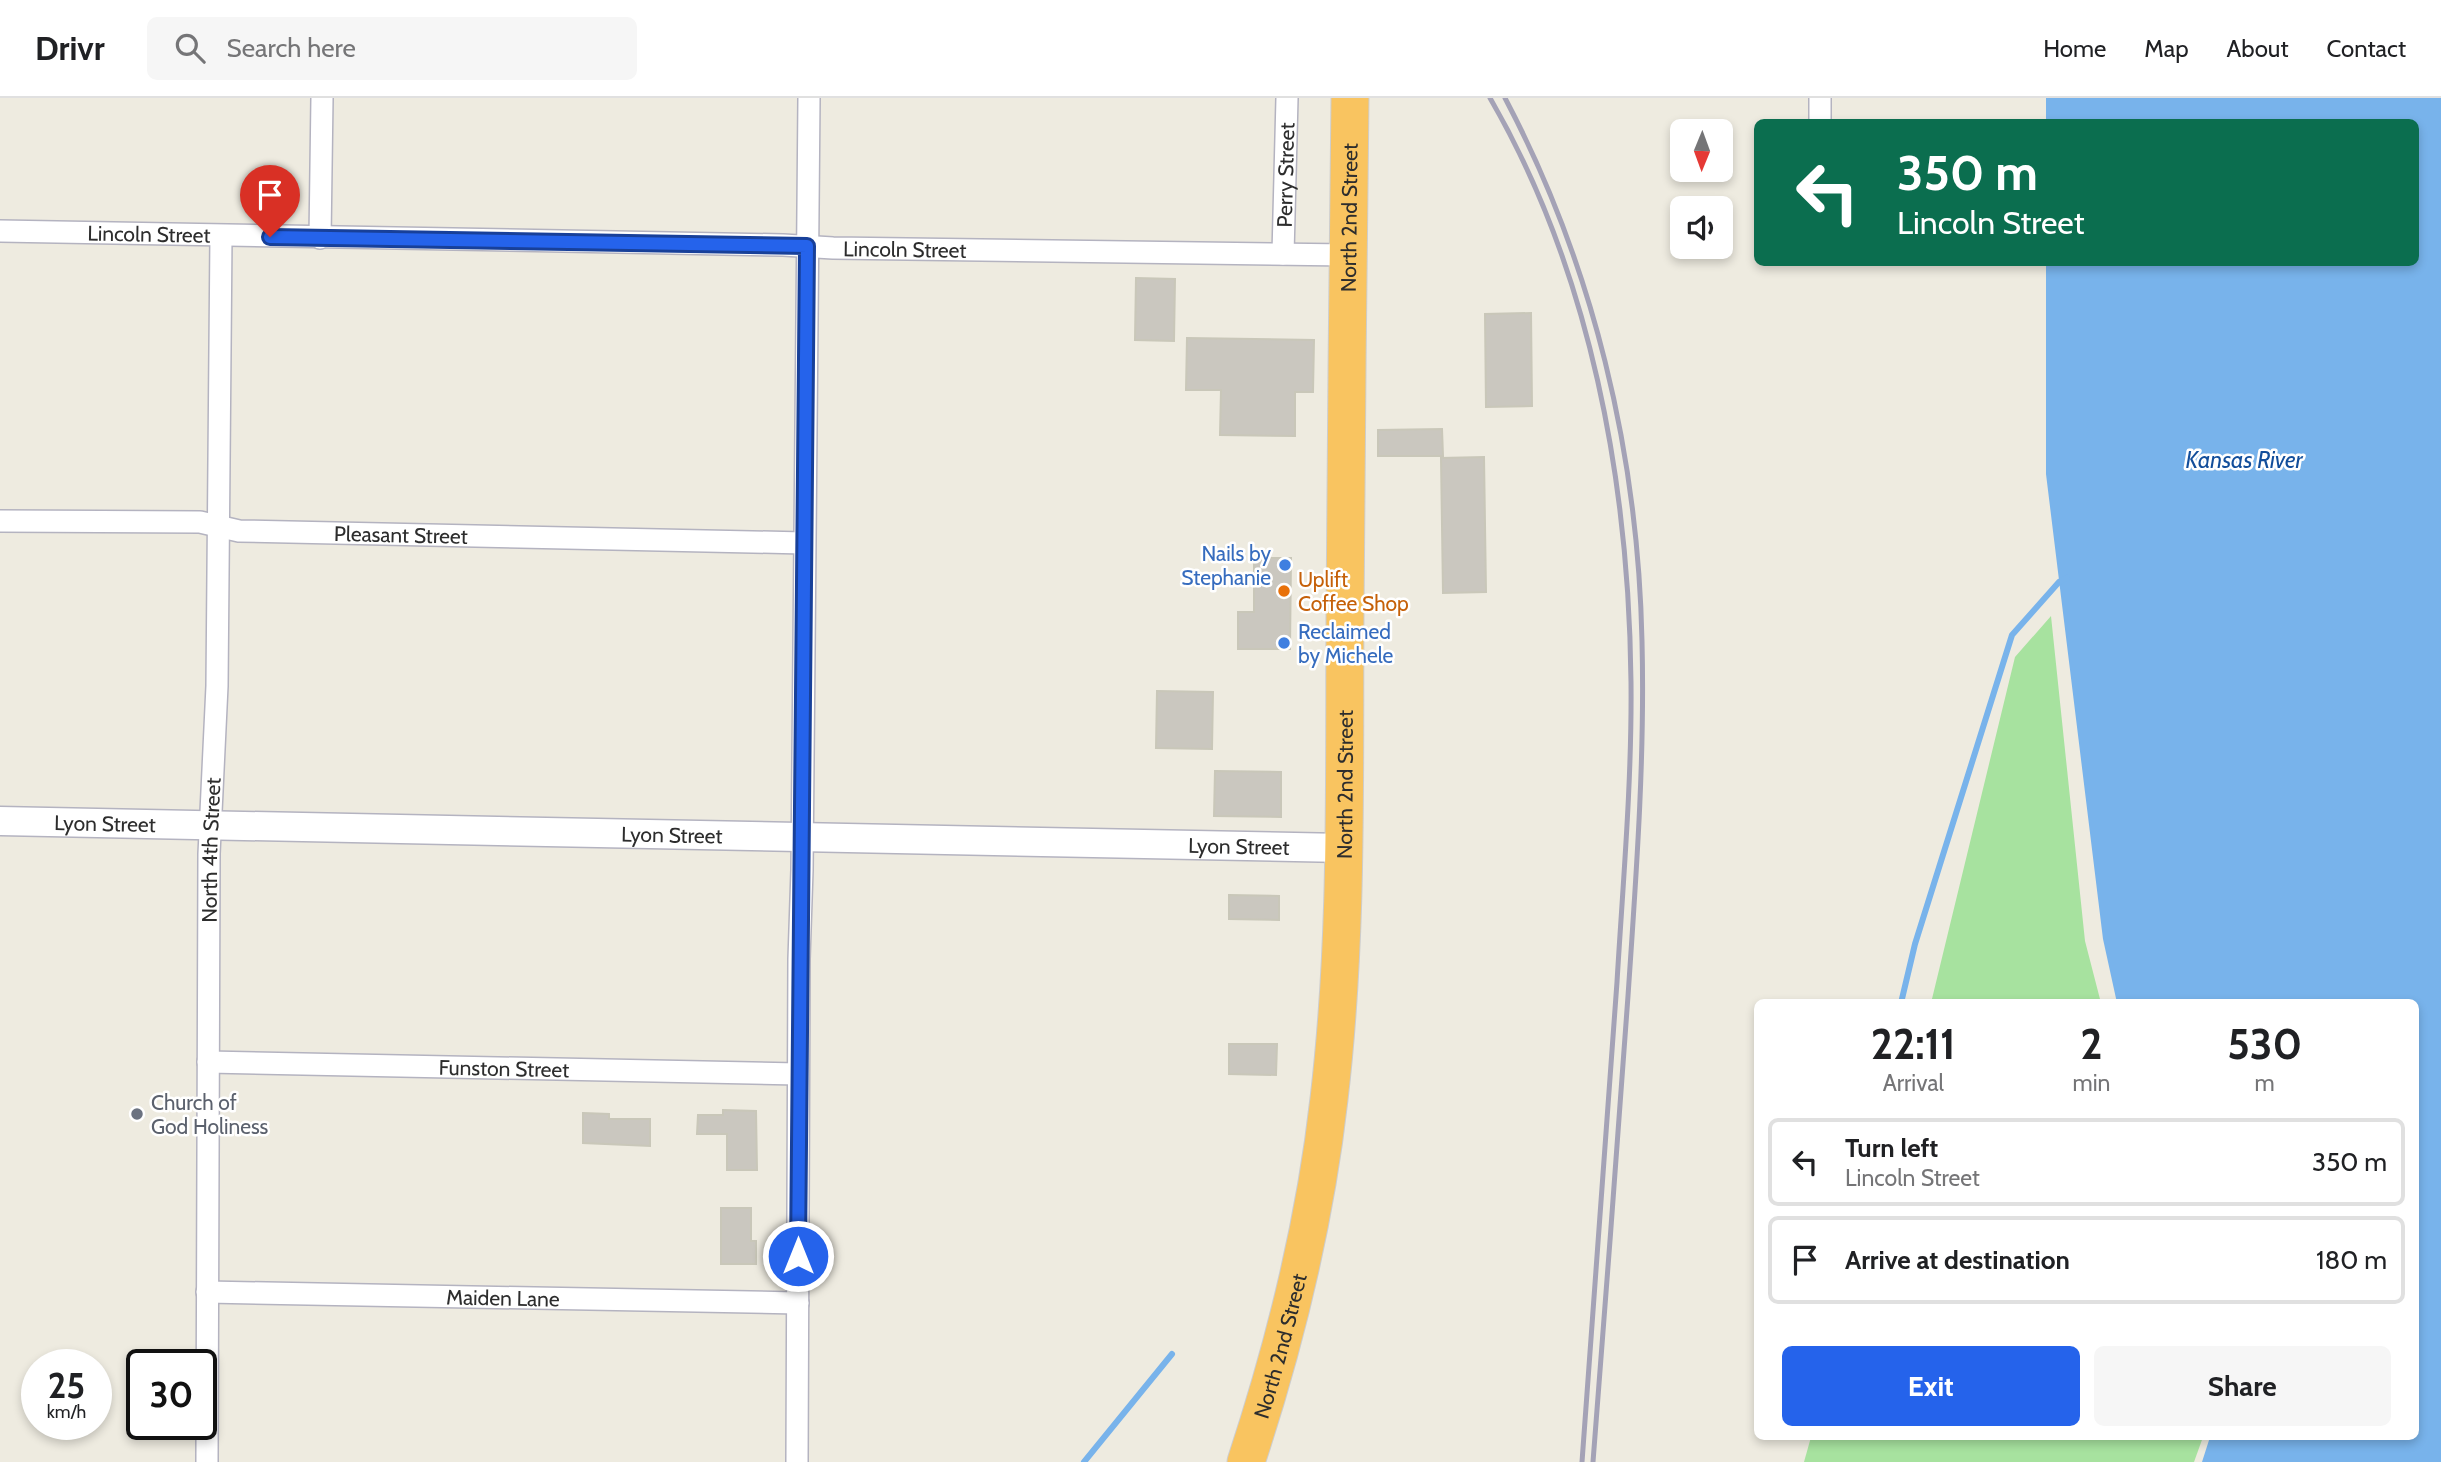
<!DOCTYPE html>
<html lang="en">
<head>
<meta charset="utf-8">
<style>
	:root { --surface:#fff; --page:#f6f6f6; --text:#202124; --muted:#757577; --line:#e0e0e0; --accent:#2563eb }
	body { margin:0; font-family:Cabin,sans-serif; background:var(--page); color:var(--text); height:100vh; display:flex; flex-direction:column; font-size:26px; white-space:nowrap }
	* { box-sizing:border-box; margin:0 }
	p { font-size:23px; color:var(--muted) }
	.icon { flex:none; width:38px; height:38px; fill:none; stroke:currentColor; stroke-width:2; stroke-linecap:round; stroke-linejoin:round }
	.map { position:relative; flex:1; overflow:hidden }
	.sheet { position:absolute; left:1754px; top:901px; width:665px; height:441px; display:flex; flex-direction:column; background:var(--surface); border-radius:10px; box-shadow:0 4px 10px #0003 }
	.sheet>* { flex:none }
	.hud { position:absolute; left:1754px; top:21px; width:665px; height:147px; border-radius:10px; box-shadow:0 4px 10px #0003; background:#0b6e4f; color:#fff; overflow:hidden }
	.needle { width:46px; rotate:181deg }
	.tools { position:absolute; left:1670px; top:21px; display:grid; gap:14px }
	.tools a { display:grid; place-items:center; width:63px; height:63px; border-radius:10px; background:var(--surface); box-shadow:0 4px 10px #0003; font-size:35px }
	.speed { position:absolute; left:21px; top:1251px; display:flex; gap:14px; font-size:35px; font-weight:700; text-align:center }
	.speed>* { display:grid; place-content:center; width:91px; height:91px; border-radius:50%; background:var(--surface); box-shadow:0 4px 10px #0003; line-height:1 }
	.speed small { font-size:18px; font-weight:400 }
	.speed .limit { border:4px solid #111; border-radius:10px; background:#fff; color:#111 }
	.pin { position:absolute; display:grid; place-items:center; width:60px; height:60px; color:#fff; margin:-72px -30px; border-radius:50% 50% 50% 0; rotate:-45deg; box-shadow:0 0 7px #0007 }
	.pin .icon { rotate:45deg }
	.me { position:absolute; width:77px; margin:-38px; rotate:0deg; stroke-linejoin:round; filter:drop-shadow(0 0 5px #0008) }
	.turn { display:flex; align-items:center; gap:24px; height:147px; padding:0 28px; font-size:32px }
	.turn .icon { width:91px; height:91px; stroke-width:2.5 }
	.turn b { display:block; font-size:49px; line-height:60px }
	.eta { display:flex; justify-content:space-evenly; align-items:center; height:119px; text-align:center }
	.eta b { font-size:42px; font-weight:800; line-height:49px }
	.button { display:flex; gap:14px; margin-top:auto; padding:14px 28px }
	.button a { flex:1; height:80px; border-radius:10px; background:var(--accent); color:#fff; font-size:28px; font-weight:800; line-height:80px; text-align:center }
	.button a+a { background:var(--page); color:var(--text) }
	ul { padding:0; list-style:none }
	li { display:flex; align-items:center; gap:21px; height:88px; margin:0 14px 10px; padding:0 14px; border:4px solid var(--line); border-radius:10px }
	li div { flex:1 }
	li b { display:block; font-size:26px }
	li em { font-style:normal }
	header { display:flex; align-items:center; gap:42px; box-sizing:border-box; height:98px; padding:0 35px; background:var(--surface); border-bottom:2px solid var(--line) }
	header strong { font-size:33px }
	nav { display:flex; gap:38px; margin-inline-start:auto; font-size:24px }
	.search { width:490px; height:63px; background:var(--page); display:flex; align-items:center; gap:18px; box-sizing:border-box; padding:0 24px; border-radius:10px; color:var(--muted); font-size:26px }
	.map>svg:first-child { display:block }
	.green { fill:#a7e29f }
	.water { fill:#78b3eb }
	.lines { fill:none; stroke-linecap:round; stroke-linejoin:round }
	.stream { stroke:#78b3eb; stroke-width:6 }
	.building { fill:#cac7bf; stroke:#c9c7b9; stroke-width:2 }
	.street-casing { stroke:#b4b3c0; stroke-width:24 }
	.secondary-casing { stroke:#b4b3c0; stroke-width:31 }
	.highway-casing { stroke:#cdcdcd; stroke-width:39 }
	.street { stroke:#fff; stroke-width:21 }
	.secondary { stroke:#fff; stroke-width:28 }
	.highway { stroke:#f9c460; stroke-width:37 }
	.rail { stroke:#a4a2b6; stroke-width:5 }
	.route-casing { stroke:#184099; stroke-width:18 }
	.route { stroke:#2563eb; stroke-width:12 }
	.shop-dot { fill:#3f7fe0; stroke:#fff; stroke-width:2.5 }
	.food-dot { fill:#e8710a; stroke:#fff; stroke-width:2.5 }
	.worship-dot { fill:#6b7280; stroke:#fff; stroke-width:2.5 }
	.labels { text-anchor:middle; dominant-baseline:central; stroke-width:5; stroke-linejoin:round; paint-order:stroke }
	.street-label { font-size:21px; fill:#2d2d2d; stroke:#fff }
	.shop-label { font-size:21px; fill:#366cbe; stroke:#fff; text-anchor:end }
	.food-label { font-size:21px; fill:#c56008; stroke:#fff; text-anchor:start }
	.worship-label { font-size:21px; fill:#5b616d; stroke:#fff; text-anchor:start }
	.water-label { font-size:23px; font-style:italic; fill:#124e9b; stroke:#fff }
</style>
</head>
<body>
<header>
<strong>Drivr</strong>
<div class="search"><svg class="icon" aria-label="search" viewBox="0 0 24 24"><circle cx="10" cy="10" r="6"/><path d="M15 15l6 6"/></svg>Search here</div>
<nav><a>Home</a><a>Map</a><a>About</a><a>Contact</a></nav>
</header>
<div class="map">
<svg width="2441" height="1364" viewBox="0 0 2441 1364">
	<rect width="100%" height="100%" fill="#eeebe0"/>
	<g class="green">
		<polygon points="2051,518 2085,843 2101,905 1931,905 2015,559"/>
		<polygon points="1811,1339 2203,1339 2194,1364 1804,1364"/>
	</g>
	<polygon class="water" points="2046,0 2441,0 2441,1364 2202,1364 2210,1339 2415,1339 2415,905 2117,905 2103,841 2046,376 2046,165 2415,164 2415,24 2046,24"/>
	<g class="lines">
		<g class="stream">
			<polyline points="1901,905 1915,846 2012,537 2059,484 2067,480"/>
			<polyline points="1084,1364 1172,1256"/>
		</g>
	</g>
	<g class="building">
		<polygon points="1136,180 1175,181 1174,243 1135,242"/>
		<polygon points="1531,215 1532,308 1486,309 1485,216"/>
		<polygon points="1187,240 1314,242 1313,294 1295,294 1295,338 1220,337 1221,292 1186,292"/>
		<polygon points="1442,331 1443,358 1378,358 1378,332"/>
		<polygon points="1484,359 1486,494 1443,495 1441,360"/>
		<polygon points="1254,460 1291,460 1290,551 1238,551 1238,514 1254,514"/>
		<polygon points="1157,593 1213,594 1212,651 1156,650"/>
		<polygon points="1215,673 1281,674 1281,719 1214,718"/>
		<polygon points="1229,797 1279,798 1279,822 1229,821"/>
		<polygon points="1229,946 1277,946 1276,977 1229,976"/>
		<polygon points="723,1012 756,1013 757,1072 727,1072 727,1036 697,1036 698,1017 723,1017"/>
		<polygon points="583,1015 609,1016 609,1021 650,1021 650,1048 583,1045"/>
		<polygon points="721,1110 751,1110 751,1143 756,1143 756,1166 721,1166"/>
	</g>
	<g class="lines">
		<g class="street-casing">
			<g id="street">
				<polyline points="1820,24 1820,0"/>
				<path id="s1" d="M0 133 783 147 833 150 1349 157"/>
				<polyline points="320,140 322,0"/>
				<path id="s2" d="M1283 156 1287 0"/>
				<path id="s3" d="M0 423 200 424 239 433 804 445"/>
				<path id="s4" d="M208 964 798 976"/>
				<path id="s5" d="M207 1194 798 1205"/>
				<path id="s6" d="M207 1364 209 756 217 588 221 138"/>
				<polyline points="797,1364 799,861 802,772 809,0"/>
			</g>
		</g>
		<g class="secondary-casing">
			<g id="secondary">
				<path id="s7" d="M0 723 1344 750"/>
			</g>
		</g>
		<g class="highway-casing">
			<g id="highway">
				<path id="s8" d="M1246 1364C1285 1246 1315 1125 1329 1001 1348 841 1344 679 1345 518 1346 345 1348 173 1350 0"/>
			</g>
		</g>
		<use href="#street" class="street"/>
		<use href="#secondary" class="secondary"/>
		<use href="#highway" class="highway"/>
		<g class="rail">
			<path d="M1490 0C1591 174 1629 385 1631 584 1632 684 1623 784 1617 884 1606 1044 1593 1204 1582 1364"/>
			<path d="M1505 0C1593 167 1638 354 1642 543 1645 661 1636 780 1628 898 1617 1053 1605 1209 1593 1364"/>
		</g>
	</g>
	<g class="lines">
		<g class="route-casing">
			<polyline id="route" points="270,139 807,148 798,1158"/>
		</g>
		<use href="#route" class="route"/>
	</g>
	<g class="shop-dot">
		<circle cx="1285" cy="467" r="7"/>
		<circle cx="1284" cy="545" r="7"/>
	</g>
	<circle class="food-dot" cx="1284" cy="493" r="7"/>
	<circle class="worship-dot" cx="137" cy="1016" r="7"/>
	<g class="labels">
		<g class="street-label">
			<text stroke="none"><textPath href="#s2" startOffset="79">Perry Street</textPath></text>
			<text stroke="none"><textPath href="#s8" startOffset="1255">North 2nd Street</textPath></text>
			<text stroke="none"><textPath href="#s1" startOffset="149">Lincoln Street</textPath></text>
			<text stroke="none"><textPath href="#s1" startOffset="905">Lincoln Street</textPath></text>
			<text stroke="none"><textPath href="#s3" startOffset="402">Pleasant Street</textPath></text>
			<text stroke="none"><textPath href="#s8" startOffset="688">North 2nd Street</textPath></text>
			<text stroke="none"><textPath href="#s7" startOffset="105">Lyon Street</textPath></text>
			<text stroke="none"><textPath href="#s7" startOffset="672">Lyon Street</textPath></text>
			<text stroke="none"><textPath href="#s7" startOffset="1239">Lyon Street</textPath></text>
			<text stroke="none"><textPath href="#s6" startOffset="612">North 4th Street</textPath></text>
			<text stroke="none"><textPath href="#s4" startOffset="296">Funston Street</textPath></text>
			<text stroke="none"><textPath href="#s5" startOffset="296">Maiden Lane</textPath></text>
			<text stroke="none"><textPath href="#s8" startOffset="121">North 2nd Street</textPath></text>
		</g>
		<g class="shop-label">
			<text x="1271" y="455">Nails by<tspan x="1271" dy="24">Stephanie</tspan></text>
			<text x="1298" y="533" text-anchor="start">Reclaimed<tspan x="1298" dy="24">by Michele</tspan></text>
		</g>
		<g class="food-label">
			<text x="1298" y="481">Uplift<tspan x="1298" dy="24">Coffee Shop</tspan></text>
		</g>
		<g class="worship-label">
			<text x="151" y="1004">Church of<tspan x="151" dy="24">God Holiness</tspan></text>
		</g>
		<g class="water-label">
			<text x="2244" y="362">Kansas River</text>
		</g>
	</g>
</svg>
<div class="tools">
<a><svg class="needle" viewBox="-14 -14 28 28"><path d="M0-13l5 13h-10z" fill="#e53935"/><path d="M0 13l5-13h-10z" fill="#757577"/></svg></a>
<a><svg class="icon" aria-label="sound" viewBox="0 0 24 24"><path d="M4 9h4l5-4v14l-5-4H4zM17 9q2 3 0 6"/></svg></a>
</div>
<div class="speed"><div>25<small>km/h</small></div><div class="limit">30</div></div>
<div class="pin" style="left:270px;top:139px;background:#d93025"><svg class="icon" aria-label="arrive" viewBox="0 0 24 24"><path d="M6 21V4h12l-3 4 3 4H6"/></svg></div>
<svg class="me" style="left:798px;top:1158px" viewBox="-20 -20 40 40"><circle r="17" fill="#2563eb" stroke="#fff" stroke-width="3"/><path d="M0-11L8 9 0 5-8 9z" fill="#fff"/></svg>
<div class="hud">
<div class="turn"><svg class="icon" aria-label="left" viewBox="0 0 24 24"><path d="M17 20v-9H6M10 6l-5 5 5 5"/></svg><div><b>350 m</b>Lincoln Street</div></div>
</div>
<section class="sheet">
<div class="eta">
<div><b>22:11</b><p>Arrival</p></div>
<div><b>2</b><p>min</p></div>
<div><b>530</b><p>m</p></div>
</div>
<ul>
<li><svg class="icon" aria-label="left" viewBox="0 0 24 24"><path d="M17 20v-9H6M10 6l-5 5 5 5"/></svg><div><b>Turn left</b><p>Lincoln Street</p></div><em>350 m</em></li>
<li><svg class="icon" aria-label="arrive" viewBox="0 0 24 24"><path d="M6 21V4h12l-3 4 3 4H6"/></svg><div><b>Arrive at destination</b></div><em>180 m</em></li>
</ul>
<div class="button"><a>Exit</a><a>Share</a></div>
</section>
</div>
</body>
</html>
